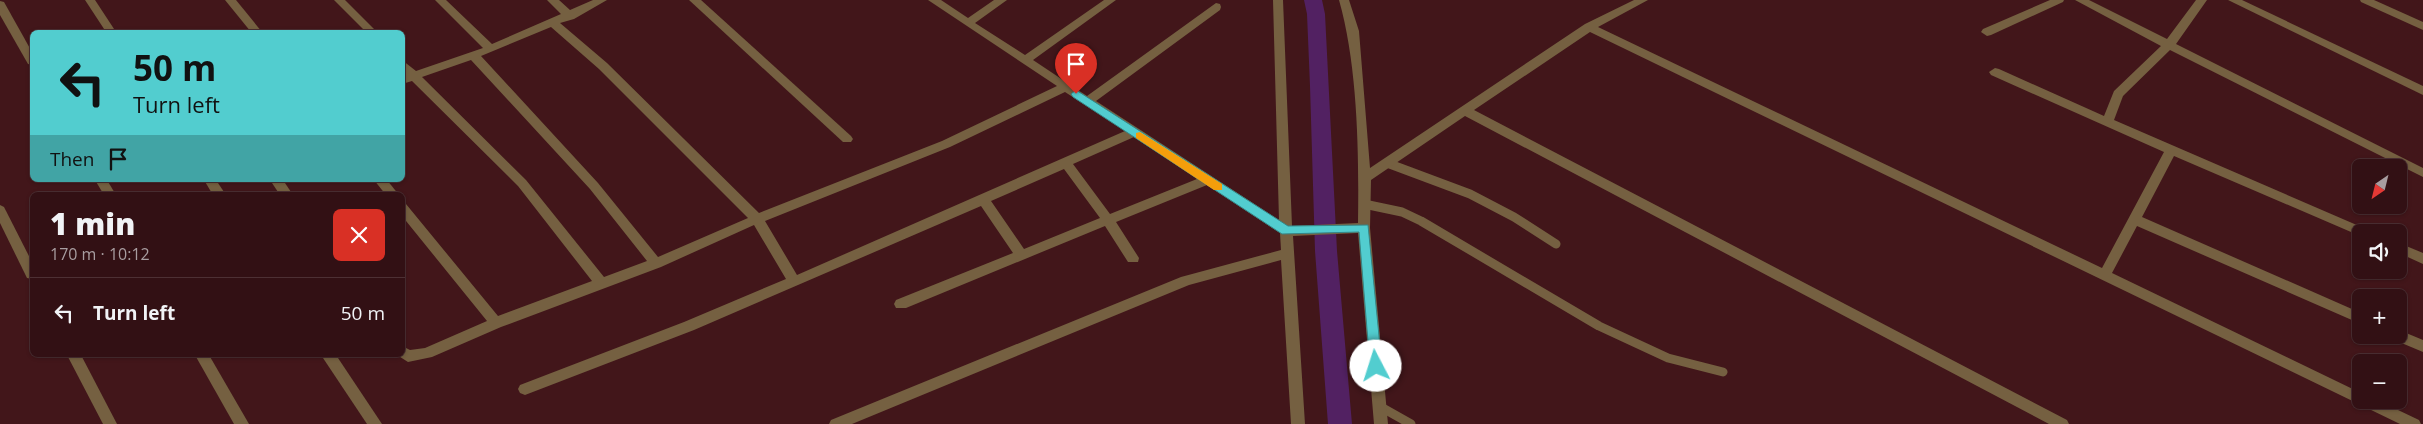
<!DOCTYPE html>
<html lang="en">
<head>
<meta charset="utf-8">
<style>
	:root { --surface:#321014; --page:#3a191d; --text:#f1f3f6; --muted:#a89da0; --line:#4d3034 }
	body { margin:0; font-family:"Open Sans",sans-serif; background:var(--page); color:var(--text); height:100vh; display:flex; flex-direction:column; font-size:19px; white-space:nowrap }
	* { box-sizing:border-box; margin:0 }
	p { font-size:16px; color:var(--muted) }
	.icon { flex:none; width:28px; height:28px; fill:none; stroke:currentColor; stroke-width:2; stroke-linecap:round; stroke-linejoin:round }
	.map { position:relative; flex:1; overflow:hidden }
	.sheet { position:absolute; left:30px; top:192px; width:375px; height:165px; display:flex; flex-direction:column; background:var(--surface); border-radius:8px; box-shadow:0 1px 4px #0004,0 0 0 1px var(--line) }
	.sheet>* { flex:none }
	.top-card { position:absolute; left:30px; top:30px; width:375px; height:152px; border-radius:8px; box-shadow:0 1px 4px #0004,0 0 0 1px var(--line); background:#52cdcf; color:#111; overflow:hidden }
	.needle { width:32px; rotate:215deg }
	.tools { position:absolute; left:2352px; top:159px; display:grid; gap:10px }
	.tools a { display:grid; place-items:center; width:55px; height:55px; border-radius:8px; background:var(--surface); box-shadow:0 1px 4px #0004,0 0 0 1px var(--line); font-size:25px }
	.pin { position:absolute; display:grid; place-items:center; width:42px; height:42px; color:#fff; margin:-51px -21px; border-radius:50% 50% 50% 0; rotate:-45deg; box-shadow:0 0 5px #0007 }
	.pin .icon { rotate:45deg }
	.me { position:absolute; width:55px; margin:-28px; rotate:355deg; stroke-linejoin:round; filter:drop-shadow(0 0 4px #0008) }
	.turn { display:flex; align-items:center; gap:18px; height:105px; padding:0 20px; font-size:22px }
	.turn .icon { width:65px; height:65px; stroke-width:2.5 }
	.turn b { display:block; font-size:35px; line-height:42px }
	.then { display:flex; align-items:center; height:48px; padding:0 20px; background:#0003; gap:10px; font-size:19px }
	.round { display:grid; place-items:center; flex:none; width:52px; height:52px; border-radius:8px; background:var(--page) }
	.summary { display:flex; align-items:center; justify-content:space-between; height:85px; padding:0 20px }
	h1 { font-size:30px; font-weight:800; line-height:38px }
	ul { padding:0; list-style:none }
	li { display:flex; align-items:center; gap:15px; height:70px; padding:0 20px; border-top:1px solid var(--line) }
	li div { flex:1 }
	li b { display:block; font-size:19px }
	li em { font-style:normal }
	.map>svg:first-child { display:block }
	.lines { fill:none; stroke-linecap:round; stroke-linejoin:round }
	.canal { fill:#522162; fill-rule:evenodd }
	.service { stroke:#756041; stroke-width:9 }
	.minor { fill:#756041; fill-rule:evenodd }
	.route { fill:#52cdcf; stroke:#358587 }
	.slow { fill:#f59e0b }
</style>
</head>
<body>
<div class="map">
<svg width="2423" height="424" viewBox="0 0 2423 424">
	<rect width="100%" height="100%" fill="#42161a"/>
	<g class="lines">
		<polygon class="canal" points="1304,0 1322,0 1325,14 1337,251 1352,424 1328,424 1315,251 1310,86 1307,14"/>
		<g class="service">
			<polyline points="1387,163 1470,194 1514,217 1556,244"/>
			<polyline points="1364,204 1402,212 1421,221 1599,326 1668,358 1723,372"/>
			<polyline points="1379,406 1411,424"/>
		</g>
		<g class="minor">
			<polygon points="85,0 95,0 116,32 106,32"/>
			<polygon points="225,0 236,0 262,32 251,32"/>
			<polygon points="334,0 345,0 377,32 366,32"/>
			<path d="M435 0H446L492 44 561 14 547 0H559L570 10 593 0H607L574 19 560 23 607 63 759 213 942 141 1057 86 928 0H941L968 18 994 0H1007L975 23 1025 55 1104 0H1116L1033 60 1087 96 1216 3 1220 4 1221 7 1220 10 1096 101 1279 220 1273 0H1283L1292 226 1358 223C1359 154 1358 67 1339 0H1349L1359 31 1370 168 1585 24 1634 0H1648L1598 27 2102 268 2164 152 1991 75 1989 72 1995 68 1999 69 2104 116 2114 91 2161 46 2075 0H2089L2167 39 2196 0H2207L2176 44 2423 168V177L2170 50 2123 96 2114 120 2366 229 2368 232H2361V237L2358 235 2174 156 2142 217 2361 313V324L2137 226 2112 273 2361 393V400H2377L2419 420 2421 424H2400L1590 32 1474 110 2067 420 2069 424H2049L1465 116 1371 180 1370 228 1388 424H1374L1358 233 1293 236 1305 424H1291L1281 260 1189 285 852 424H829L831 420 1181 277 1281 250 1280 233 1207 185 1116 222 1139 258 1138 262H1128L1105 226 906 308H896L894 304 896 300 1013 253 981 206 694 330 525 395 520 393 518 389 520 385 684 322 786 279 754 225 661 267 501 327 432 357 408 362 397 355H402V346L410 350 425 348 487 321 402 216V202L406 204 498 316 592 281 518 186 412 81 402 84V76L406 74 402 71V60L416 71 483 48ZM551 27 599 69 748 218 658 257 598 183 481 56ZM471 60 590 189 647 261 604 277 526 180 422 77ZM1065 92 1125 131 797 275 765 221 950 147ZM1134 137 1197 179 1110 214 1073 164ZM1064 169 1100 218 1024 249 991 201Z"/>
			<polygon points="689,0 701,0 851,136 853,139 851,142 843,142"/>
			<polygon points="2050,0 2064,0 2063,2 1991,35 1987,36 1981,32 1983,29"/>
			<polygon points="2228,0 2242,0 2423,86 2423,95"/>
			<polygon points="2360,0 2374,0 2423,22 2423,30 2361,2"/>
			<polygon points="0,1 4,2 32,52 32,65 28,64 0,15"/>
			<polygon points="95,180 107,180 116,195 104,195"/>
			<polygon points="204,180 216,180 226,195 213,195"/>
			<polygon points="270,180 283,180 293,195 280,195"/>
			<polygon points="374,180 387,180 399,195 386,195"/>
			<polygon points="0,205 4,207 32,262 32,279 27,278 0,223"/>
			<polygon points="2399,243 2423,253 2423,264 2399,253"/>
			<polygon points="2399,330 2423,340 2423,352 2392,339 2390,335 2399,335"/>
			<polygon points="67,355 81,355 117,424 103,424"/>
			<polygon points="195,355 209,355 249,424 234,424"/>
			<polygon points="321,355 336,355 382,424 367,424"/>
		</g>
	</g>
	<polygon class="route" points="1076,90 1288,226 1368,225 1382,366 1380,370 1372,370 1370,366 1359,232 1282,234 1073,97 1071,94"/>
	<polygon class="slow" points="1140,132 1222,184 1222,190 1214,190 1136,138 1136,133"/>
</svg>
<div class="tools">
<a><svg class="needle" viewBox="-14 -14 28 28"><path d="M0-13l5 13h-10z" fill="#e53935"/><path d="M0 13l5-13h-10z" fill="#a89da0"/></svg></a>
<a><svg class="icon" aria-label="sound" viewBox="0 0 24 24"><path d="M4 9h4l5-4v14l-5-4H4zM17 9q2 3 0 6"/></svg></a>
<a>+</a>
<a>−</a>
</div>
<div class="pin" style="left:1076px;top:94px;background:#d93025"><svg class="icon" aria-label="arrive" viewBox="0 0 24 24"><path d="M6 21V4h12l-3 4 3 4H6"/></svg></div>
<svg class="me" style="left:1376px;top:366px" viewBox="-20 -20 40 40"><circle r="19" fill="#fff"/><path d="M0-13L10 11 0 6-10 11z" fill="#52cdcf"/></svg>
<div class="top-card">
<div class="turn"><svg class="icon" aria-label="left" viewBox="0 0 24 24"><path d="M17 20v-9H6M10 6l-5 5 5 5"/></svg><div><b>50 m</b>Turn left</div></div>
<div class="then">Then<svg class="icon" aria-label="arrive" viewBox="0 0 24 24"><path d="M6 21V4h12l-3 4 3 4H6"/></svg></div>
</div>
<section class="sheet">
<div class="summary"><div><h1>1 min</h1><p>170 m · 10:12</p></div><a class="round" style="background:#d93025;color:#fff"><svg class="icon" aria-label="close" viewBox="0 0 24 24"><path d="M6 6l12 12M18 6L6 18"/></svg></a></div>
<ul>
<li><svg class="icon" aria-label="left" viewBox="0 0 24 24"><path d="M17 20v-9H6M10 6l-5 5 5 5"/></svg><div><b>Turn left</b></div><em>50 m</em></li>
</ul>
</section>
</div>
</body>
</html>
